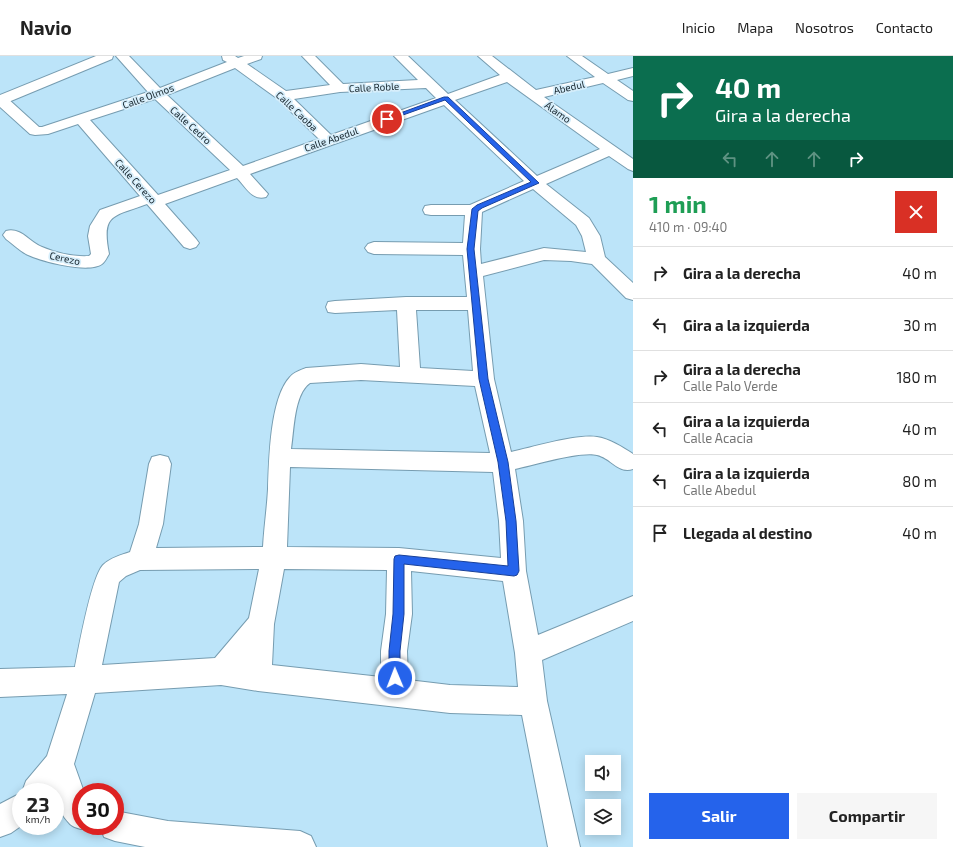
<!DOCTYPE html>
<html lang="es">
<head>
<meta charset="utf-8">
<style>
	:root { --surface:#fff; --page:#f6f6f6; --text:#222; --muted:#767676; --line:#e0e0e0; --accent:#2563eb }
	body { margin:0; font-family:"Exo 2",sans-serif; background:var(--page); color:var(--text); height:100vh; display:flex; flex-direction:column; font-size:15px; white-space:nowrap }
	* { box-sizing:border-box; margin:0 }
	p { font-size:13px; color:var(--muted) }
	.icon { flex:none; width:22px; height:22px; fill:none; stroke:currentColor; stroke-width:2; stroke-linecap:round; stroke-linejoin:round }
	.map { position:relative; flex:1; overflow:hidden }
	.side { display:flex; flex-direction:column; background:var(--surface); width:320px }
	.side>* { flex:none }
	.top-card { background:#0b6e4f; color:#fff; overflow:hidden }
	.fabs { position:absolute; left:585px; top:699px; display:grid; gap:8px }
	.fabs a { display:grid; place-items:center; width:36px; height:36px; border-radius:0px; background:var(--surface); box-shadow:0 2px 10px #0003; font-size:20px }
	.speed { position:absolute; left:12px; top:727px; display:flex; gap:8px; font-size:20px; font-weight:700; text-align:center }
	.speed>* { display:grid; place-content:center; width:52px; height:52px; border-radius:50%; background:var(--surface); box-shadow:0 2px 10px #0003; line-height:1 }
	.speed small { font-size:10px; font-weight:400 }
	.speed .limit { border:6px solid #d22; background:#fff; color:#111 }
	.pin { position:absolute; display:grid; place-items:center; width:34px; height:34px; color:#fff; margin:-17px; border:2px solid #fff; border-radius:50%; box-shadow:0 1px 4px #0007 }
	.me { position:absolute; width:44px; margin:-22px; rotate:359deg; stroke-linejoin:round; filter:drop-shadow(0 0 3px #0008) }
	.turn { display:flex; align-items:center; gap:14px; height:84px; padding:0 16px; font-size:18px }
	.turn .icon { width:52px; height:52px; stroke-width:2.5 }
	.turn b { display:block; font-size:28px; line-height:34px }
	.lanes { display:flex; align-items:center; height:38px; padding:0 16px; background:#0003; justify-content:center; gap:20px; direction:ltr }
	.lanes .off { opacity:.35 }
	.round { display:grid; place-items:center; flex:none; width:42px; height:42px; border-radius:0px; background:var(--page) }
	.summary { display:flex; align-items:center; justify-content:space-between; height:68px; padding:0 16px }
	h1 { font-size:24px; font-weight:700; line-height:30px; color:#1e9e55 }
	.cta { display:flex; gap:8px; margin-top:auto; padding:8px 16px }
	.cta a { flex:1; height:46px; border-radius:0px; background:var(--accent); color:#fff; font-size:16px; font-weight:700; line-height:46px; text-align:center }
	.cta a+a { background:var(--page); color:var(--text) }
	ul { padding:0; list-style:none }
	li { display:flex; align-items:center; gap:12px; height:52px; padding:0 16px; border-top:1px solid var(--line) }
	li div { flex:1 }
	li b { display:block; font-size:15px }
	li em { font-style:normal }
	header { display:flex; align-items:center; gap:24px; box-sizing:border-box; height:56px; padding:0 20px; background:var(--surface); border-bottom:1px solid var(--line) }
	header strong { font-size:19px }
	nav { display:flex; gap:22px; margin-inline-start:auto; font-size:14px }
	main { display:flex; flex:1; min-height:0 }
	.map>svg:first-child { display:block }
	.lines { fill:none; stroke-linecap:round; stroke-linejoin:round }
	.minor-casing { stroke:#769cb0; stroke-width:2 }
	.tertiary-casing { stroke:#769cb0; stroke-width:2 }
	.minor { fill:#fff; fill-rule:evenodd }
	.tertiary { fill:#fff; fill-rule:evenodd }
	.route { fill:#2563eb; stroke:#184099 }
	.labels { text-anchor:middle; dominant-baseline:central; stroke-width:3.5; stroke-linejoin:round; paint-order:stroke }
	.far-street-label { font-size:10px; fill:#15242c; stroke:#d6eefb }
</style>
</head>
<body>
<header>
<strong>Navio</strong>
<nav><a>Inicio</a><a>Mapa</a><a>Nosotros</a><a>Contacto</a></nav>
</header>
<main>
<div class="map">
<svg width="633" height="791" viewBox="0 0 633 791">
	<rect width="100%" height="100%" fill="#bce4f9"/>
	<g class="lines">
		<g class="minor-casing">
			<g id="minor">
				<path d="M116 0H129L160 32 227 6 223 4 222 0H235L238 2 244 0H262L261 3 247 8 286 35 330 29 302 0H315L343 28 418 24 394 0H408L448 38 500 19 478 0H492L536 34 595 21 567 0H582L608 18 633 12V20L617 24 633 35V45L628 44 603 27 544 41 633 103V115L628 113 609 100 546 128 589 162 600 180 605 201 633 227V244L626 242 592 208 571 205 544 204 483 220 494 323 511 396C534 391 576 378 597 381 610 383 622 391 633 398V413C618 418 611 402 597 399 580 395 534 409 515 413L523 465 526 515 538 579 633 540V565L542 604 547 645 580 791H548L522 659 450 657 258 635 221 629 95 637 74 708 84 736H81V770H89L81 773C77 772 72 770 70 768 62 760 55 747 55 736H22L26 725 47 700 67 638 0 641V613L75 611C79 591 91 522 103 509 110 502 121 499 130 496L139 468 149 408 152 401 160 399 168 401 171 408 163 468 156 492 263 491C264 472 267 452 268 433 269 404 270 342 290 321 294 316 301 314 306 312L361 308 400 311 397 254 335 257 328 256 326 251 328 246 335 245 406 241H467L463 199 374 198 368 196 365 192 368 188 374 186 463 187 465 159H431L425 158 423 154 425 150 431 149H470L524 125 444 49 250 118 268 138 266 141C252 145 246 131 237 122L165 148 196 183 199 187 196 191 190 193 184 191 147 148C113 161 101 157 109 198 107 201 105 206 102 208 88 218 40 205 26 198 19 194 13 188 6 183L3 179 6 175C21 171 29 186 42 191 56 197 74 201 89 200L91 198 88 180 90 170 100 154 140 140 78 68 48 78 35 79 30 78 0 51V40L6 41 39 71H42L148 36ZM235 12 278 43 319 83 243 110 167 39ZM507 26 600 93 537 120 455 44ZM426 32 436 42 331 79 294 43 340 36ZM155 43 230 114 158 139 90 64ZM533 133 576 169 582 180 586 196 544 192 481 208 480 193 482 156ZM416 254H468L473 315 420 312ZM361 324 475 330 490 397 291 393C294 374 294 338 310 327ZM290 411 493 416 499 465 501 502 399 492 287 491ZM259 513 249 562 215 602 102 609 119 526 126 520 140 514ZM284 513 387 514 386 558 381 595V621L272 609 274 568ZM411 515 503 525 515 597 518 631 450 629 408 624 407 595 412 558Z"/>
				<polygon points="21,737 21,770 11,777 0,781 0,748"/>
				<polygon points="115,755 168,765 300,775 311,780 316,791 145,791 115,785 104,781 100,770 115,770"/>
			</g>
		</g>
		<g class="tertiary-casing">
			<polygon id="tertiary" points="96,0 113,0 112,3 6,47 0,48 0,39"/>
		</g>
		<use href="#minor" class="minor"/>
		<use href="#tertiary" class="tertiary"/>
	</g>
	<polygon class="route" points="444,41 448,41 539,127 482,152 478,155 474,193 488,323 508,406 516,465 519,515 517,519 514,520 404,508 404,558 400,595 400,622 399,626 395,628 391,626 389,622 389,595 393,558 394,503 395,500 399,499 508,510 506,465 498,406 479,323 467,193 472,153 477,149 531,126 445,44 389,64 384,63"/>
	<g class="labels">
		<g class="far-street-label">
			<text transform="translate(374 31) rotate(-3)">Calle Roble</text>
			<text transform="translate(569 31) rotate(-13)">Abedul</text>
			<text transform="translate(148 40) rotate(-20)">Calle Olmos</text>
			<text transform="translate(297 55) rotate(43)">Calle Caoba</text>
			<text transform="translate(558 56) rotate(35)">Álamo</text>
			<text transform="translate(191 69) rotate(42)">Calle Cedro</text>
			<text transform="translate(331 83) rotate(-19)">Calle Abedul</text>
			<text transform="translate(136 125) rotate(48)">Calle Cerezo</text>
			<text transform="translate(65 202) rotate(12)">Cerezo</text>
		</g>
	</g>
</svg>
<div class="fabs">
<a><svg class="icon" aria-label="sound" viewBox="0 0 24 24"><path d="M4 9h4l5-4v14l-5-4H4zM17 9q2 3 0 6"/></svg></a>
<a><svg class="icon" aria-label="layers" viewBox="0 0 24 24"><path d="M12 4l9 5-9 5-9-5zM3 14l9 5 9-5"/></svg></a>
</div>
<div class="speed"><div>23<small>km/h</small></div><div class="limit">30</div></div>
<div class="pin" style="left:387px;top:63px;background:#d93025"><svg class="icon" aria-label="arrive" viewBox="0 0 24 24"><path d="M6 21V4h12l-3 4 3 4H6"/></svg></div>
<svg class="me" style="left:395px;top:622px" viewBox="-20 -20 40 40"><circle r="17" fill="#2563eb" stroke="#fff" stroke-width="3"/><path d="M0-11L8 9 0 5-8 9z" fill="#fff"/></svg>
</div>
<section class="side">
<div class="top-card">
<div class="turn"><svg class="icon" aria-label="right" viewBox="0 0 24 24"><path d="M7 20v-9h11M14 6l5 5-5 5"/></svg><div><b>40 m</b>Gira a la derecha</div></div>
<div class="lanes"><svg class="icon off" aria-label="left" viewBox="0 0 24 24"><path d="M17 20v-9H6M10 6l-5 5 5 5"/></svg><svg class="icon off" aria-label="ahead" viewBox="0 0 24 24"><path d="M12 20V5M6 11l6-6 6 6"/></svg><svg class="icon off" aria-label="ahead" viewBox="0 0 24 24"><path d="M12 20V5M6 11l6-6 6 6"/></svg><svg class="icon" aria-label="right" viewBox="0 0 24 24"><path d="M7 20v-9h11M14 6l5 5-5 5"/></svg></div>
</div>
<div class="summary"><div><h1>1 min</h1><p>410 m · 09:40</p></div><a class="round" style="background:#d93025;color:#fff"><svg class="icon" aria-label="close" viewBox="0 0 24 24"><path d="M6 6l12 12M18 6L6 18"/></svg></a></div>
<ul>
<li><svg class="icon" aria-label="right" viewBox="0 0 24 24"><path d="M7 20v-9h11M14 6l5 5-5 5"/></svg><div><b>Gira a la derecha</b></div><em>40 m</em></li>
<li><svg class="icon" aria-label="left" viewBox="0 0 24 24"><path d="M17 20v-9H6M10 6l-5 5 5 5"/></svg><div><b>Gira a la izquierda</b></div><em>30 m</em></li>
<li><svg class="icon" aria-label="right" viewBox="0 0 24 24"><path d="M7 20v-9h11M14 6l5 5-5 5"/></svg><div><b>Gira a la derecha</b><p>Calle Palo Verde</p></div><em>180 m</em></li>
<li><svg class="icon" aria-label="left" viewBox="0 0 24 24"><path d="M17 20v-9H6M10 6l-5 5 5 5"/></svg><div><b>Gira a la izquierda</b><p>Calle Acacia</p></div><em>40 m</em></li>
<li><svg class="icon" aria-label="left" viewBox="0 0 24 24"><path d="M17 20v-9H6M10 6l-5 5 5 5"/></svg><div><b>Gira a la izquierda</b><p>Calle Abedul</p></div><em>80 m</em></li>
<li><svg class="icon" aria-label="arrive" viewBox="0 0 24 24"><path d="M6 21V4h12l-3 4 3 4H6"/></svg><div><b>Llegada al destino</b></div><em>40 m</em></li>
</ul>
<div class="cta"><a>Salir</a><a>Compartir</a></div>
</section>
</main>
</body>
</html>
